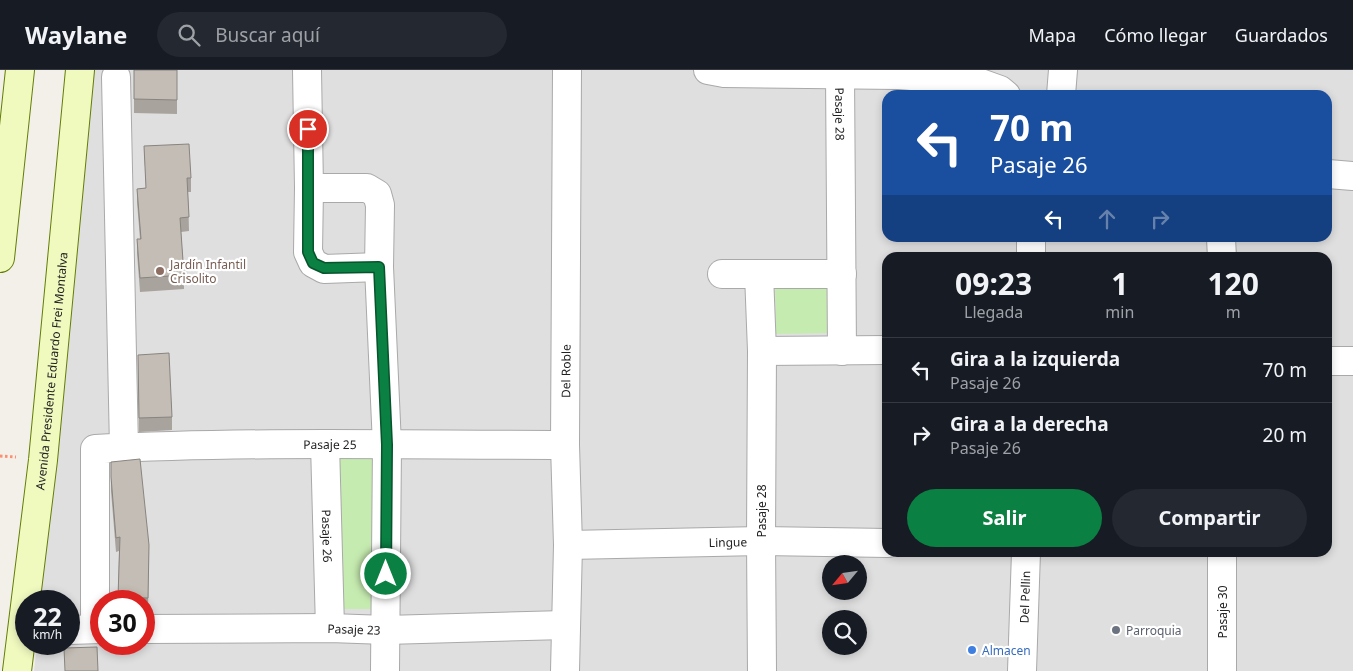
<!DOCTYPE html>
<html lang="es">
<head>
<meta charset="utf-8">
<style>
	:root { --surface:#171b24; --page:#242831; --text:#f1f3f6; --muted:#9ea1a6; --line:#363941; --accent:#0b8043 }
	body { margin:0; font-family:"Noto Sans",sans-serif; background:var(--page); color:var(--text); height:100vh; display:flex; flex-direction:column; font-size:19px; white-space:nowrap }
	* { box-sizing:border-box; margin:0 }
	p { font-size:16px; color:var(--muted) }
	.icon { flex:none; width:28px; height:28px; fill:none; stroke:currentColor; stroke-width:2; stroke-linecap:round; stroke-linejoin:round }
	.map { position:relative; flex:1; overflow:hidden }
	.side { position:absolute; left:882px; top:182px; width:450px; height:305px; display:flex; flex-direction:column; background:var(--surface); border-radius:15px; box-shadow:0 2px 8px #0003 }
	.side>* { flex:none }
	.guide { position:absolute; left:882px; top:20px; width:450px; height:152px; border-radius:15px; box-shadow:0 2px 8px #0003; background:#1a4fa0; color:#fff; overflow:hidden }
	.needle { width:32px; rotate:241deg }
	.buttons { position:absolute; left:822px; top:485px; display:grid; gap:10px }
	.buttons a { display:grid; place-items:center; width:45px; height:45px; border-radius:50%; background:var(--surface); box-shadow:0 2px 8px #0003; font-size:25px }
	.speed { position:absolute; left:15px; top:520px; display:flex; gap:10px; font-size:25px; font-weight:700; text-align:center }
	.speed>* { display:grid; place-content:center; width:65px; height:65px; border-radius:50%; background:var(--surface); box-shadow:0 2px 8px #0003; line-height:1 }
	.speed small { font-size:12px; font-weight:400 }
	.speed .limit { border:8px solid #d22; background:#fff; color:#111 }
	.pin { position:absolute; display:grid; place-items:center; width:42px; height:42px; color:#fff; margin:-21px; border:2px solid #fff; border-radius:50%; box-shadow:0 1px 5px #0007 }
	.me { position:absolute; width:55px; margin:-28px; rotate:0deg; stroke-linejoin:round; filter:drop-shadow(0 0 4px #0008) }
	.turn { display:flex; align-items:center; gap:18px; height:105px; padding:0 25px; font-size:22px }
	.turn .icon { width:65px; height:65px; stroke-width:2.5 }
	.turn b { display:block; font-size:35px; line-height:42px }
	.lanes { display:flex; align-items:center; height:48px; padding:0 25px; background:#0003; justify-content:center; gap:25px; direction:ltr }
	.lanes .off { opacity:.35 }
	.eta { display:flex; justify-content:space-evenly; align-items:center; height:85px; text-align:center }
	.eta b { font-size:30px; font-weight:700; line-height:35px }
	.cta { display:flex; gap:10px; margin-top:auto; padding:10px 25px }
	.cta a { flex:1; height:58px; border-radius:30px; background:var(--accent); color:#fff; font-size:20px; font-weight:700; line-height:58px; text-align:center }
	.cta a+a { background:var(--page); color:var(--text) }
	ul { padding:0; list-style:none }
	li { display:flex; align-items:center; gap:15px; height:65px; padding:0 25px; border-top:1px solid var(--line) }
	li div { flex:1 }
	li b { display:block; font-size:19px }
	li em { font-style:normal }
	header { display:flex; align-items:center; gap:30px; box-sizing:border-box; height:70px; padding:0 25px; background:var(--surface); border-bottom:1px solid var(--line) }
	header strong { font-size:24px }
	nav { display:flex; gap:28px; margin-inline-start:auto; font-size:18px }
	.search { width:350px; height:45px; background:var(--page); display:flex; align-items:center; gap:12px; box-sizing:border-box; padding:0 18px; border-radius:28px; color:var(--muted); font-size:19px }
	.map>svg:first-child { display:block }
	.residential { fill:#e0dfdf; fill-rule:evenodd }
	.grass { fill:#c6ebb0 }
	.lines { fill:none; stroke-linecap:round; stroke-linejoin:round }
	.minor-casing { stroke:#a9a9a9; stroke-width:30 }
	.secondary-casing { stroke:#627d05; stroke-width:30 }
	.path { stroke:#fa9072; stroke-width:3; stroke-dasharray:2.5 2.5; stroke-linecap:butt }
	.minor { stroke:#fff; stroke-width:28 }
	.secondary { stroke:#f0fabf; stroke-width:28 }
	.wall { fill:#a8a39c }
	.building { fill:#c3bdb5; stroke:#88847f }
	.route-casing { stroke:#07532c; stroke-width:12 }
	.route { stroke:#0b8043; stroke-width:9 }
	.education-dot { fill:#8d6e63; stroke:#fff; stroke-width:2 }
	.worship-dot { fill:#6b7280; stroke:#fff; stroke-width:2 }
	.shop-dot { fill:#3f7fe0; stroke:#fff; stroke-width:2 }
	.labels { text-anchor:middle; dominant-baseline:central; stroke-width:4.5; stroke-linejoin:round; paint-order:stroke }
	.street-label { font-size:12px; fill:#222; stroke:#fff }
	.education-label { font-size:12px; fill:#785e54; stroke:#fff; text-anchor:start }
	.worship-label { font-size:12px; fill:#5b616d; stroke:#fff; text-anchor:start }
	.shop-label { font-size:12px; fill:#366cbe; stroke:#fff; text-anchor:start }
</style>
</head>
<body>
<header>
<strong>Waylane</strong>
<div class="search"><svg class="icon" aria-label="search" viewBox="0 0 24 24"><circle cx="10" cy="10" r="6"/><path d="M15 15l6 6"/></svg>Buscar aquí</div>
<nav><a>Mapa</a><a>Cómo llegar</a><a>Guardados</a></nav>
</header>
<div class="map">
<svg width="1353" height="601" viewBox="0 0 1353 601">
	<rect width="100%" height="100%" fill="#f2f0e9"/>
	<path class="residential" d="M89 0H1353V601H34L37 574H69V531H40ZM888 25H1328V168H888ZM888 188H1328V482H888ZM831 494H859V521H831ZM101 531H144V574H101ZM831 549H859V576H831Z"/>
	<g class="grass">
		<polygon points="832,213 833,263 776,264 775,214"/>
		<polygon points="333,388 374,388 377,539 336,539"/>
	</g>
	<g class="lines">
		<g class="minor-casing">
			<g id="minor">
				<polyline points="307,0 309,118 308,182 313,193 324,199 379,197"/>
				<polyline points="708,0 724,3 899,5 975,11 1000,20 1006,25"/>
				<path id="s1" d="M840 4 842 281"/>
				<polyline points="116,7 124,377"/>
				<polyline points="1061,25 1063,0"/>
				<polyline points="1328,104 1353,106"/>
				<polyline points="309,118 367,118 377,124 380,135 379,197 387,375 385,601"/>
				<polyline points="1221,168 1222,188"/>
				<polyline points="1031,188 1031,168"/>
				<polyline points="722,204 842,204"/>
				<polyline points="759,204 762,281 761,471 762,601"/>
				<polyline points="762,281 888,280"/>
				<polyline points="1328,291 1353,291"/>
				<path id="s2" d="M325 374 330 558"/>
				<path id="s3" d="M568 475 761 471 888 473"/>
				<polyline points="1222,482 1222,601"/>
				<path id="s4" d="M95 559V379C252 371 409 375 565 375"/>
				<path id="s5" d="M144 559 330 558 386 560 565 555"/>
				<polyline points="69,560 101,559"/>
				<path id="s6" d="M565 601 568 475 565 375 567 0"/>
				<path id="s7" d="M1022 601 1026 482"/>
			</g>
		</g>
		<g class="secondary-casing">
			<g id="secondary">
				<polyline points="0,188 20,0"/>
				<path id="s8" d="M17 601 43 390 80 0"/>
			</g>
		</g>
		<polyline class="path" points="0,386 16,387"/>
		<use href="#minor" class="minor"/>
		<use href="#secondary" class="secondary"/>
	</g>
	<g class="wall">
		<polygon points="134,0 177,0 177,44 134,43"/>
		<polygon points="144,76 191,108 191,122 188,122 189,161 181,162 184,205 184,219 140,222 137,183 137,169 140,169 137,132 137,119 146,118"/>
		<polygon points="138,285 172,347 172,360 139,362"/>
		<polygon points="111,392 149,475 148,542 144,542 144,531 118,531 119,481 116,482 111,421"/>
	</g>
	<g class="building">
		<polygon points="134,0 177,0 177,30 134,29"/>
		<polygon points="189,74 191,108 187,108 189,147 180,148 184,205 140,208 137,169 141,169 137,119 146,118 144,76"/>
		<polygon points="169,283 172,347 139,348 138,285"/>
		<polygon points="140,389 149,475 148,528 118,527 120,467 116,468 111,407 111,392"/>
		<polygon points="97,577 98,601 65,601 64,578"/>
	</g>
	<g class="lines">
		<g class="route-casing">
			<polyline id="route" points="308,59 308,182 313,193 324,198 379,197 387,375 386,504"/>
		</g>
		<use href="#route" class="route"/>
	</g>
	<circle class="education-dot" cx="160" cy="201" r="5"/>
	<circle class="worship-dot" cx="1116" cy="560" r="5"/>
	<circle class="shop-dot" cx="972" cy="580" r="5"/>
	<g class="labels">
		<g class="street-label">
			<text stroke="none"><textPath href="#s1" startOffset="40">Pasaje 28</textPath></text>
			<text stroke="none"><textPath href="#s8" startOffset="302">Avenida Presidente Eduardo Frei Montalva</textPath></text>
			<text stroke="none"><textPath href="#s6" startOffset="300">Del Roble</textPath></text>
			<text stroke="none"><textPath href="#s4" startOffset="415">Pasaje 25</textPath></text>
			<text transform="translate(761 441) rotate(-90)">Pasaje 28</text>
			<text stroke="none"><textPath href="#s2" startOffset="92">Pasaje 26</textPath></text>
			<text stroke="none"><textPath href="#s3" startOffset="160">Lingue</textPath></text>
			<text stroke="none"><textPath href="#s7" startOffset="74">Del Pellin</textPath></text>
			<text transform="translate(1222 542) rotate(-90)">Pasaje 30</text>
			<text stroke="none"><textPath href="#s5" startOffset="210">Pasaje 23</textPath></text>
		</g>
		<g class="education-label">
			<text x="170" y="194">Jardín Infantil<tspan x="170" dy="14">Crisolito</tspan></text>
		</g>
		<g class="worship-label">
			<text x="1126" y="560">Parroquia</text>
		</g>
		<g class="shop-label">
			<text x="982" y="580">Almacen</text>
		</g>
	</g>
</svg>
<div class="buttons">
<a><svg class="needle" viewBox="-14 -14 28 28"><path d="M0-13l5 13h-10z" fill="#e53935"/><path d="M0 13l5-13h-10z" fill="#9ea1a6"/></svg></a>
<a><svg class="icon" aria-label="search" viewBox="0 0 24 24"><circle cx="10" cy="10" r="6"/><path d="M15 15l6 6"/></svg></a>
</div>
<div class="speed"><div>22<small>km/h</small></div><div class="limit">30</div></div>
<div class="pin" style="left:308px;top:59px;background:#d93025"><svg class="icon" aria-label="arrive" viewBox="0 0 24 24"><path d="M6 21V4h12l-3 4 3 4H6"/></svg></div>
<svg class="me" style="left:386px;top:504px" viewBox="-20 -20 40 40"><circle r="17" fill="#0b8043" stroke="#fff" stroke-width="3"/><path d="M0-11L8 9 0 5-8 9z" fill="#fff"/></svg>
<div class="guide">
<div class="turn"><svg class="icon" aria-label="left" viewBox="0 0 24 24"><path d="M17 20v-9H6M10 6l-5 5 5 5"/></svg><div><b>70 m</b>Pasaje 26</div></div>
<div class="lanes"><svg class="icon" aria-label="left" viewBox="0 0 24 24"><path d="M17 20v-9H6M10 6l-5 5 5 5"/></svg><svg class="icon off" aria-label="ahead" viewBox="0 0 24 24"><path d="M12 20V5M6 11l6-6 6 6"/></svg><svg class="icon off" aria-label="right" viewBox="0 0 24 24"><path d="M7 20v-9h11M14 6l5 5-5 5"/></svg></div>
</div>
<section class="side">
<div class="eta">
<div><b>09:23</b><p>Llegada</p></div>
<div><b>1</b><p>min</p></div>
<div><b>120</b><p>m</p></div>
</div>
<ul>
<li><svg class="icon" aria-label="left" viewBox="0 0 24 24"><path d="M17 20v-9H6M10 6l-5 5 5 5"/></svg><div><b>Gira a la izquierda</b><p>Pasaje 26</p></div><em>70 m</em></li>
<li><svg class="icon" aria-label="right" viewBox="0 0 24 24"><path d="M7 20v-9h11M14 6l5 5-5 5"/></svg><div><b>Gira a la derecha</b><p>Pasaje 26</p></div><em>20 m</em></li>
</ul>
<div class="cta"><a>Salir</a><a>Compartir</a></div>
</section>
</div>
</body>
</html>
